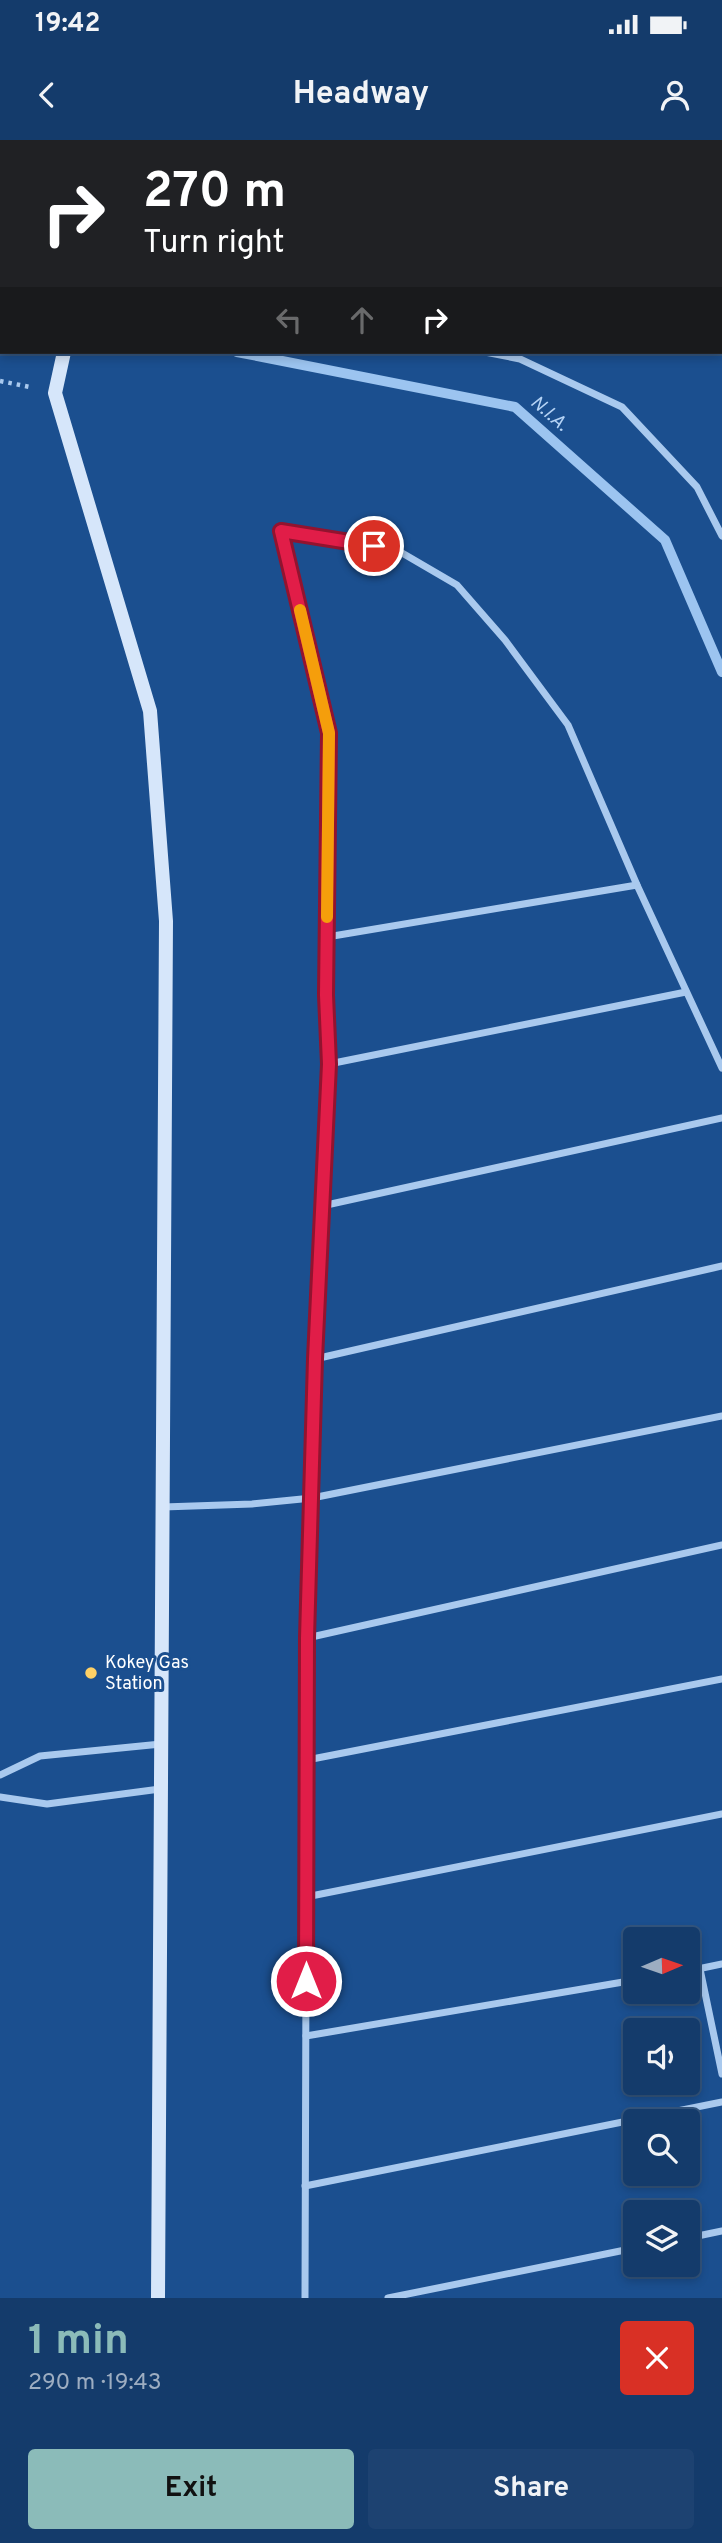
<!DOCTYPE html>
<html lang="en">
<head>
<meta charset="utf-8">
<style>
	:root { --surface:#143b6b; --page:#1d4271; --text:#f1f3f6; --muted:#9dadc1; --line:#33557e; --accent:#8bbbb9 }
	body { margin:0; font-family:Overpass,sans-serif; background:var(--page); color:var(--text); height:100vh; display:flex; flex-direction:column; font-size:26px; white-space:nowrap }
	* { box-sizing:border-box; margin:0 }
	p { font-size:23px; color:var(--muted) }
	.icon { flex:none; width:38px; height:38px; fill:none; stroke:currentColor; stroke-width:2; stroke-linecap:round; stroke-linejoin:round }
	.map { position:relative; height:2158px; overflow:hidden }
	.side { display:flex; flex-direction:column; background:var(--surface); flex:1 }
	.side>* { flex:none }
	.guide { position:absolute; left:0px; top:0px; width:723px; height:214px; box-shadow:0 4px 10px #0003,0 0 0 2px var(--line); background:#202124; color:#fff; overflow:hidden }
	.needle { width:46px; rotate:88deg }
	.fabs { position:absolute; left:623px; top:1787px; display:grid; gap:14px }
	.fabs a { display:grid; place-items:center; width:77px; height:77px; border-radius:7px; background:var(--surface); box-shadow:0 4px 10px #0003,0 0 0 2px var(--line); font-size:35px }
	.pin { position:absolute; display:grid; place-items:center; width:60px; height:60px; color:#fff; margin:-30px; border:4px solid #fff; border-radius:50%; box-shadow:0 2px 7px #0007 }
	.me { position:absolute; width:77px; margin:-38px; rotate:0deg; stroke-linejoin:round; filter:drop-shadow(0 0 5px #0008) }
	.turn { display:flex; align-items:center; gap:24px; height:147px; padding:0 28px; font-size:32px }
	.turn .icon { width:91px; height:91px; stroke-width:2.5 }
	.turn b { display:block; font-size:49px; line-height:60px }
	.lanes { display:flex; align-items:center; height:66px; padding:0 28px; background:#0003; justify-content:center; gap:35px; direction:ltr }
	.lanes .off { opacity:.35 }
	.round { display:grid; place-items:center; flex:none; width:74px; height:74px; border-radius:7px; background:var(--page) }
	.summary { display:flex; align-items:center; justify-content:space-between; height:119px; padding:0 28px }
	h1 { font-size:42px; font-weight:700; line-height:52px; color:var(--accent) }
	.primary-button { display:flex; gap:14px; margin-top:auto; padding:14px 28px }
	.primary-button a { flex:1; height:80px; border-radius:7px; background:var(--accent); color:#111; font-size:28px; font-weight:700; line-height:80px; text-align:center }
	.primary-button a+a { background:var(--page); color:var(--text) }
	.status { display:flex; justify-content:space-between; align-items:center; height:49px; padding:0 35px; background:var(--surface); direction:ltr }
	.status svg { height:19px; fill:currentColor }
	header { display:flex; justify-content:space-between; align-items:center; height:91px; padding:0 28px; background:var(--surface); font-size:32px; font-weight:700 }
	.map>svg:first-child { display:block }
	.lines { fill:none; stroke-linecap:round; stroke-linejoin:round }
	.stream { stroke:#9cc4f0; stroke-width:10 }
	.path { stroke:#a9c9ee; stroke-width:4.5; stroke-dasharray:3.5 5; stroke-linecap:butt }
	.lane { stroke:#a9c9ee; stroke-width:5 }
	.street { stroke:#a9c9ee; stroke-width:7 }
	.secondary { stroke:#d6e6fa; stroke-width:14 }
	.route-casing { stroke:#92132f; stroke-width:18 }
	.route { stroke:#e11d48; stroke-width:12 }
	.slow { stroke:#f59e0b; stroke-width:12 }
	.poi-dot { fill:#ffd166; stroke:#1b4f8f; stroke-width:2.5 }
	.labels { text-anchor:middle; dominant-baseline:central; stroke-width:6; stroke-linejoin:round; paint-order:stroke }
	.poi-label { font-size:18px; fill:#fff; stroke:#1b4f8f; text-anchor:start }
	.water-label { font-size:19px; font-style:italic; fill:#b5d3f5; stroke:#1b4f8f }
</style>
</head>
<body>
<div class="status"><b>19:42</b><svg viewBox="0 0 49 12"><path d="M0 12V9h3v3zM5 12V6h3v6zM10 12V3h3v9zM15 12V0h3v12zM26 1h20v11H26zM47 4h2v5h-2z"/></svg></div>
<header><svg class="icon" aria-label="back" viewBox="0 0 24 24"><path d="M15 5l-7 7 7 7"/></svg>Headway<svg class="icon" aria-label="person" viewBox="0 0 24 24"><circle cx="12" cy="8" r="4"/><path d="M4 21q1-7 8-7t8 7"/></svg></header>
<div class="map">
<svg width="722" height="2158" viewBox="0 0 722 2158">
	<rect width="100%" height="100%" fill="#1b4f8f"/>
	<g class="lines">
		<g class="stream">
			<polyline points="117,2 117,0"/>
			<polyline points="0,166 2,167"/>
			<polyline points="237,212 515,267 665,400 722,532"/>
		</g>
		<polyline class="path" points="0,241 30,247"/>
		<polyline class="lane" points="89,0 89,2"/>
		<g class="street">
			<polyline points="555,0 556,2"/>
			<polyline points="585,2 588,0"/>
			<polyline points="721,107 722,106"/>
			<polyline points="721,202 722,203"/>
			<polyline points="485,212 520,219 622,267 697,347 722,396"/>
			<polyline points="327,797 637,745"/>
			<polyline points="329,924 686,852"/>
			<polyline points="322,1066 722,978"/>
			<polyline points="315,1219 722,1126"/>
			<polyline points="163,1367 252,1364 312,1358 722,1276"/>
			<polyline points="307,1498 722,1405"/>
			<polyline points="307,1620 722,1539"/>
			<polyline points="0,1635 40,1616 161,1604"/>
			<polyline points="0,1657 47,1664 160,1649"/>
			<polyline points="306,1757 722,1674"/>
			<polyline points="700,1829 722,1934"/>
			<polyline points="688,1831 722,1824"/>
			<polyline points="306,1896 635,1840"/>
			<polyline points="305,2046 722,1962"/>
			<polyline points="688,2098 722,2091"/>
			<polyline points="305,2158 307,1498 315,1219 329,924 326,855 329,593 281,392 397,410 457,445 505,500 568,585 637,745 722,928"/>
			<polyline points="388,2158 635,2108"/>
		</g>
		<g class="secondary">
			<polyline points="308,2 310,0"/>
			<polyline points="0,104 2,104"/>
			<polyline points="64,212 55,253 150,571 166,781 158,2158"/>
		</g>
	</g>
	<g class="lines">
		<g class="route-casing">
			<polyline id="route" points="306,1841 307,1498 315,1219 329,924 326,855 329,593 281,391 374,406"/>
		</g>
		<use href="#route" class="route"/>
		<polyline class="slow" points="300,470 329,593 327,777"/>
	</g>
	<circle class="poi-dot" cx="91" cy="1533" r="7"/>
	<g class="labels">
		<g class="poi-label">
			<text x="105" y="1523">Kokey Gas<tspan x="105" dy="21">Station</tspan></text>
		</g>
		<g class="water-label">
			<text transform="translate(549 274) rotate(41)">N.I.A.</text>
		</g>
	</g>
</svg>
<div class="fabs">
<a><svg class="needle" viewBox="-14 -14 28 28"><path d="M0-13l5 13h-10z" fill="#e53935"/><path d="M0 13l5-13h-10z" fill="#9dadc1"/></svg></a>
<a><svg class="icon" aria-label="sound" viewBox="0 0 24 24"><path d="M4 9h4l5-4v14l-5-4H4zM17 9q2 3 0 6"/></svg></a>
<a><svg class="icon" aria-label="search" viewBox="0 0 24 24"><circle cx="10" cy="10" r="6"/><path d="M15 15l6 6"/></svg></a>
<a><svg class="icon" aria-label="layers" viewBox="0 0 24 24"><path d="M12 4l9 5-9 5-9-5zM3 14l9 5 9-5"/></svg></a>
</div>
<div class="pin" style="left:374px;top:406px;background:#d93025"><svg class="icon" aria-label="arrive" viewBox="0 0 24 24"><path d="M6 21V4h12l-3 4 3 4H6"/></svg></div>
<svg class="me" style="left:306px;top:1841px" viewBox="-20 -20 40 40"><circle r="17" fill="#e11d48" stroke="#fff" stroke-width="3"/><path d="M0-11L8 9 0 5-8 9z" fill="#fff"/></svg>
<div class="guide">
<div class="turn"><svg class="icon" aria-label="right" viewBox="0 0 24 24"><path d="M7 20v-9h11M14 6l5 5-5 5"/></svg><div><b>270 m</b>Turn right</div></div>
<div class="lanes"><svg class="icon off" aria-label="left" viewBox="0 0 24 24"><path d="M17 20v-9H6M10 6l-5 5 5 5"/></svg><svg class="icon off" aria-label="ahead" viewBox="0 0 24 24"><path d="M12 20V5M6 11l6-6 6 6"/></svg><svg class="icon" aria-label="right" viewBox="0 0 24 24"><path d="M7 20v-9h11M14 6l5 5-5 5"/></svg></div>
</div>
</div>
<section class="side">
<div class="summary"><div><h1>1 min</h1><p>290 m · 19:43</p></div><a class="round" style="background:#d93025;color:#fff"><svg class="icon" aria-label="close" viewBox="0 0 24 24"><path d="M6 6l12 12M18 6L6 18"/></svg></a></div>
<div class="primary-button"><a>Exit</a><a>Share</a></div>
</section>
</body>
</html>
